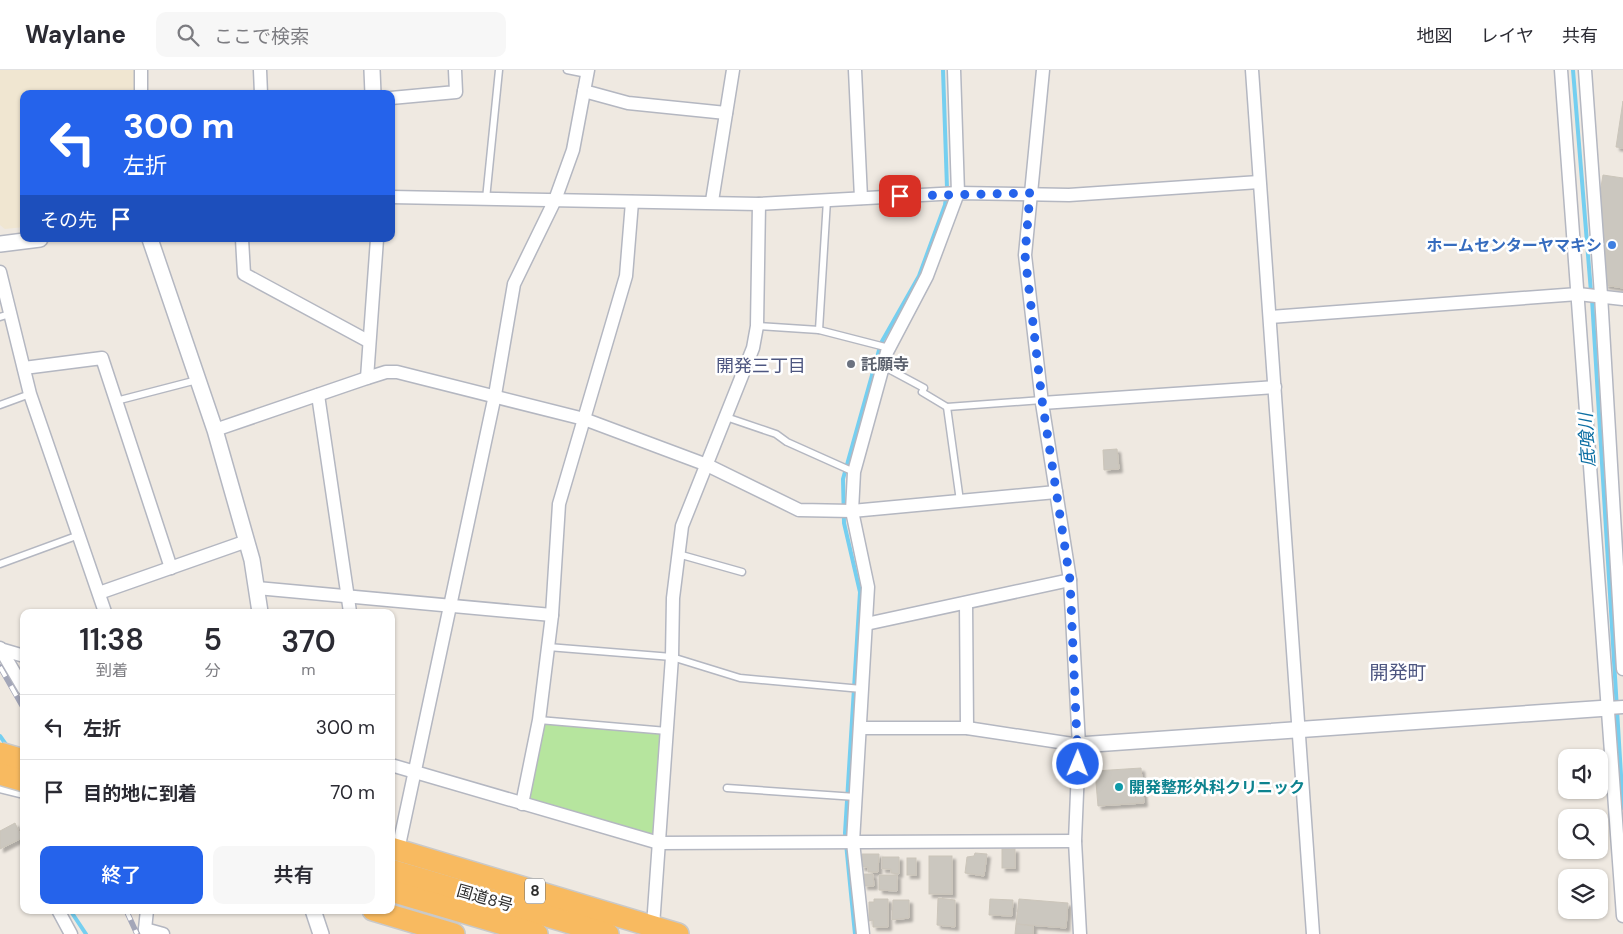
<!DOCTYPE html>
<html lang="ja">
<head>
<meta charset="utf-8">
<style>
	:root { --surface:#fff; --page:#f7f7f7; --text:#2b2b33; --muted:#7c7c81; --line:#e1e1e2; --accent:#2563eb }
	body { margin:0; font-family:"DM Sans","Noto Sans JP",sans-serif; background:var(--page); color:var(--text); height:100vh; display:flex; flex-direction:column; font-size:19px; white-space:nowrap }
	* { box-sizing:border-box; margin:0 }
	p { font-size:16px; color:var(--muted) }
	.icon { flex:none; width:28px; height:28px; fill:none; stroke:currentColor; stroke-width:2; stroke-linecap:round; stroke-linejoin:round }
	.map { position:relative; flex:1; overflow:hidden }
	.side { position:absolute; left:20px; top:539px; width:375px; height:305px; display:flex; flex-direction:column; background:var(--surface); border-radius:10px; box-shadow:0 1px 4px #0004 }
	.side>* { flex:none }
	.top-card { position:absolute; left:20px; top:20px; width:375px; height:152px; border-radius:10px; box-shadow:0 1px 4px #0004; background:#2563eb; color:#fff; overflow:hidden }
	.controls { position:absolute; left:1558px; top:679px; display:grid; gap:10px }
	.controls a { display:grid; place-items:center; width:50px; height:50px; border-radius:10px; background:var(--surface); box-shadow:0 1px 4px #0004; font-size:25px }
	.pin { position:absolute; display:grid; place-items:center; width:42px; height:42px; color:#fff; margin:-21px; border-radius:10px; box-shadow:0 2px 8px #0006 }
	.me { position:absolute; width:55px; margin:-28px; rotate:1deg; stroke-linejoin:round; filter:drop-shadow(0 0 4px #0008) }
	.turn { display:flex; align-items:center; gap:18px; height:105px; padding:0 20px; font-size:22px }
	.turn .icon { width:65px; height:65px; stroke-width:2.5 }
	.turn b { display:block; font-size:35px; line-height:42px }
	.then { display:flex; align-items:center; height:48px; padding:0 20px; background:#0003; gap:10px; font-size:19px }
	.eta { display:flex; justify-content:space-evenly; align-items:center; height:85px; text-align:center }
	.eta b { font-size:30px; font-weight:600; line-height:35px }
	.primary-button { display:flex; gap:10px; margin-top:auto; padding:10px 20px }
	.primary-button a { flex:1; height:58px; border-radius:10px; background:var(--accent); color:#fff; font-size:20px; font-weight:600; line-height:58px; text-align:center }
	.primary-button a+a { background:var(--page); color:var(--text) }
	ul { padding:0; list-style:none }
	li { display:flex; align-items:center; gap:15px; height:65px; padding:0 20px; border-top:1px solid var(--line) }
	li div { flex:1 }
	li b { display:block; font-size:19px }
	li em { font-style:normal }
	header { display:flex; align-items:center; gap:30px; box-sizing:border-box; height:70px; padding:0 25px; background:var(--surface); border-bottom:1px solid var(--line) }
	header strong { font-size:24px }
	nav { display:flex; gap:28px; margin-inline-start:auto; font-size:18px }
	.search { width:350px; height:45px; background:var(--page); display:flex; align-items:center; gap:12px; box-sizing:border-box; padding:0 18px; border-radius:10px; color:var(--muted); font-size:19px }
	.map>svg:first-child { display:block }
	.education { fill:#f0e6d1 }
	.green { fill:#b6e59e }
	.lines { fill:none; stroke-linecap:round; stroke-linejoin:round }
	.stream { stroke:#75cff0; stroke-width:4 }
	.building { fill:#cbc7bf; stroke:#cbc5ba; filter:url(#shadow) }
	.service-casing { stroke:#b4b7c1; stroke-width:9 }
	.minor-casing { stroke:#b4b7c1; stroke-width:15 }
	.tertiary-casing { stroke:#b4b7c1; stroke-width:18 }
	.trunk-casing { stroke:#c9c9c9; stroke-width:24 }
	.service { stroke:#fff; stroke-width:6 }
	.minor { stroke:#fff; stroke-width:12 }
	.tertiary { stroke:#fff; stroke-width:15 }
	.trunk { stroke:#f8ba60; stroke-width:21 }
	.rail-casing { stroke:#a3a6b8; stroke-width:5.5 }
	.rail { stroke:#fff; stroke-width:4; stroke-dasharray:11; stroke-linecap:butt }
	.trunk-bridge-casing { stroke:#c9c9c9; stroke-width:24; stroke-linecap:butt }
	.trunk-bridge { stroke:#f8ba60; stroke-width:21 }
	.route { stroke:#2563eb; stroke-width:9; stroke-dasharray:0 16.2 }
	.shop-dot { fill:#3f7fe0; stroke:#fff; stroke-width:2 }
	.worship-dot { fill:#6b7280; stroke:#fff; stroke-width:2 }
	.culture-dot { fill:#0f9aa8; stroke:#fff; stroke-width:2 }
	.labels { text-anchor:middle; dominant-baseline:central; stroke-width:5; stroke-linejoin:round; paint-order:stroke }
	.shield { fill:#fff; stroke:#6d6d6d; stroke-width:1 }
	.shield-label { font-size:15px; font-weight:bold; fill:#2e2e2e }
	.shop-label { font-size:16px; font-weight:bold; fill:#366cbe; stroke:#fff; text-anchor:end }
	.worship-label { font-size:16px; font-weight:bold; fill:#5b616d; stroke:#fff; text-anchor:start }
	.culture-label { font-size:16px; font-weight:bold; fill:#0d838f; stroke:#fff; text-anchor:start }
	.street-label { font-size:16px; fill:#2e2e2e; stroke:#fff }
	.neighbourhood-label { font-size:18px; fill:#4d5680; stroke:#fff }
	.water-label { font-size:18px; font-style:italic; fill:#0d6fa3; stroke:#fff }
	.quarter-label { font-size:19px; fill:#4d5680; stroke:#fff }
</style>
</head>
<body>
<header>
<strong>Waylane</strong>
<div class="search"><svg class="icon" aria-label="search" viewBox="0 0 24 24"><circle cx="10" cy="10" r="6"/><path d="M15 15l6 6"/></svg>ここで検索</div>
<nav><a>地図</a><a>レイヤ</a><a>共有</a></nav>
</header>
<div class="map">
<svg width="1623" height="864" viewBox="0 0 1623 864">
	<defs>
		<filter id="shadow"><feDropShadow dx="3.5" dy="3.5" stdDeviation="1" flood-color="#0004"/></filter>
	</defs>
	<rect width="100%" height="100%" fill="#efe9e1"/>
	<polygon class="education" points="0,0 135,0 135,24 24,24 24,157 5,159 0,155"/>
	<polygon class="green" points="539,650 667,664 659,768 522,734"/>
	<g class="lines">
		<g class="stream">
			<polyline points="1573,0 1591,222"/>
			<polyline points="1592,229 1623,738"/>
			<polyline points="0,666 7,676"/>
			<polyline points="70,840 86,864"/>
			<polyline points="855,864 845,763 860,522 844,453 843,409 881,273 919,206 945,135 947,118 943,0"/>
		</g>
	</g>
	<g class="building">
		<polygon points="1623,31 1623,78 1616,77"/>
		<polygon points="1603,105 1623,108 1623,218 1605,215 1598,135"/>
		<polygon points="1117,379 1119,399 1104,400 1103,380"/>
		<polygon points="1141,698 1144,733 1098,736 1095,701"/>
		<polygon points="15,753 22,768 0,779 0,761"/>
		<rect x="1002" y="779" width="13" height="19"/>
		<polygon points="975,783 987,784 984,806 965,803 967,787 974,786"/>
		<polygon points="862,784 879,784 878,802 868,802 868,797 861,797"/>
		<rect x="929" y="786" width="23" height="38"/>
		<polygon points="882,787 899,787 899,804 891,803 891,799 882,799"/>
		<rect x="907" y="788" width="9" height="17"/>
		<polygon points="864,804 873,804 874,816 864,816"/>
		<polygon points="879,805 897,805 897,821 879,820"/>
		<polygon points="938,828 955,830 955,857 937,855"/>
		<polygon points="874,829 888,829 888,857 873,857 873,850 869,851 869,832 874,832"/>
		<polygon points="990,829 1013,830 1012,846 989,845"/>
		<polygon points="1019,829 1068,833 1066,858 1016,854"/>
		<polygon points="893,830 909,830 909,848 892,850"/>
		<polygon points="1016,854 1033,856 1033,864 1015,864"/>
	</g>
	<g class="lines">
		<g class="service-casing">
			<g id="service">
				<polyline points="567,0 587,4"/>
				<polyline points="486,129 499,0"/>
				<polyline points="0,247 10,244"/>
				<polyline points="757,256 819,260 889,278"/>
				<polyline points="819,260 827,130"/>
				<polyline points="883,296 924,318 922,322 947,337 1042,330"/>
				<polyline points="116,331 197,310"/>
				<polyline points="0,335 30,324"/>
				<polyline points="947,337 960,431"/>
				<polyline points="726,347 776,364 787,372 854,402"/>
				<polyline points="678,484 742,502"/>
				<polyline points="0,494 79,465"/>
				<polyline points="548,577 672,587 740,608 862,619"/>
				<polyline points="539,650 667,661"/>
				<polyline points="727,718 856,727"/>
			</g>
		</g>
		<g class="minor-casing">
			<g id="minor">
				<polyline points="141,0 141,24"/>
				<polyline points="260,0 261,24"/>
				<polyline points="855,0 861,128"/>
				<polyline points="1043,0 1025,185 1042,333 1070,510 1079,675 1075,771 1080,864"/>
				<polyline points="1252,0 1313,864"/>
				<polyline points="1561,0 1623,846"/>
				<polyline points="1585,0 1601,225 1623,599"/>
				<polyline points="584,21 628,33 726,43"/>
				<polyline points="391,28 456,22 455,0"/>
				<polyline points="391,127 759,134 958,123 1069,125 1259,112"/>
				<polyline points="712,131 733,0"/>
				<polyline points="242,169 244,204 368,271"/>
				<polyline points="0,202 30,324 105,542"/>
				<polyline points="1270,247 1578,224 1623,229"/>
				<polyline points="24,298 102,288 171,498"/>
				<polyline points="367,308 377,169"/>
				<polyline points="318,325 350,542"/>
				<polyline points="1042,333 1275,317"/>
				<polyline points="215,360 367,308 386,302 397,302 584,349 707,395 799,440 852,441 1056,422"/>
				<polyline points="257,518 552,545"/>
				<polyline points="99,523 247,471"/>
				<polyline points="966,533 967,658"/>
				<polyline points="866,554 1070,510"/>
				<polyline points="0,578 24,619"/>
				<polyline points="0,579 24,586"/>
				<polyline points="1608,638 1623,637"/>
				<polyline points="860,658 967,658 1079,675"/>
				<polyline points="391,695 659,773 1075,771"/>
				<polyline points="0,716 24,722"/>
				<polyline points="522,734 539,650 552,545 559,434 626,206 632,132"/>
				<polyline points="398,780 495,325 514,214 555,130 573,80 588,0"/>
				<polyline points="58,840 71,864"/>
				<polyline points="147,840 145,859 147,864"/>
				<polyline points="653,856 672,587 673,528 682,456 753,278 757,256 759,134"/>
				<polyline points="145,859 163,864"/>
				<polyline points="863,864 853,772 868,517 852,441 854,402 887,282 927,206 958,123 954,0"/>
			</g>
		</g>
		<g class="tertiary-casing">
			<g id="tertiary">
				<polyline points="372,0 373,24"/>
				<polyline points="150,169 215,360 252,490 260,542"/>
				<polyline points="0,174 40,169"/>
				<polyline points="1079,675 1608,638"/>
				<polyline points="313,840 321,864"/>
			</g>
		</g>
		<g class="trunk-casing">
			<g id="trunk">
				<polyline points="391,778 678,864"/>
				<polyline points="391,800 608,864"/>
				<polyline points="391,821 537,864"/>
				<polyline points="373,840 454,864"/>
			</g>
		</g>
		<use href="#service" class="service"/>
		<use href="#minor" class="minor"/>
		<use href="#tertiary" class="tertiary"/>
		<use href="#trunk" class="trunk"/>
		<g class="rail-casing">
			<g id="rail">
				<polyline points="0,597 24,639"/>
				<polyline points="126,840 137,864"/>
			</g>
		</g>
		<use href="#rail" class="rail"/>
		<g class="trunk-bridge-casing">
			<g id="trunk-bridge">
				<polyline points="0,683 24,690"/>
				<polyline points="0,704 24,711"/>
			</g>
		</g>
		<use href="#trunk-bridge" class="trunk-bridge"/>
	</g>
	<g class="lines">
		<polyline class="route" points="900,126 1030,123 1025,185 1042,330 1070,510 1078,694"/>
	</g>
	<circle class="shop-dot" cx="1612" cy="175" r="5"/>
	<circle class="worship-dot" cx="851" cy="294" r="5"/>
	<circle class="culture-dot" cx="1119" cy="717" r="5"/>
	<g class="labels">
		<rect class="shield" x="525" y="808.5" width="20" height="25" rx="4"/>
		<g class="shield-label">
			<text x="535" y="821">8</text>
		</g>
		<g class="shop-label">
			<text x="1602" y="175">ホームセンターヤマキシ</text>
		</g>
		<g class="worship-label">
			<text x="861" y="294">託願寺</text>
		</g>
		<g class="culture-label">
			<text x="1129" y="717">開発整形外科クリニック</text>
		</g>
		<g class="street-label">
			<text transform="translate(485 828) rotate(16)">国道8号</text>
		</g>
		<g class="neighbourhood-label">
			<text x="761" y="296">開発三丁目</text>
		</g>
		<g class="water-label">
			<text transform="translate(1587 370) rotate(-93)">底喰川</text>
		</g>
		<g class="quarter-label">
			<text x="1398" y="602">開発町</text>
		</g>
	</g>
</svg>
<div class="controls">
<a><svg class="icon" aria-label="sound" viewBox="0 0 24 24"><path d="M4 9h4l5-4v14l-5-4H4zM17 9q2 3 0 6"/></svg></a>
<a><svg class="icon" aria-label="search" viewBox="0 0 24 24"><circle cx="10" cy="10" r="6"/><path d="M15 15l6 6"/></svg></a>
<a><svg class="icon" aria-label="layers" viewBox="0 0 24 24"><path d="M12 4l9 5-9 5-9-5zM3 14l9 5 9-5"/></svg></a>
</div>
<div class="pin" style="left:900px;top:126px;background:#d93025"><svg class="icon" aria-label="arrive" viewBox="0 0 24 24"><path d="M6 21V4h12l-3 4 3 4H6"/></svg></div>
<svg class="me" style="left:1078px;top:694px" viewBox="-20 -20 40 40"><circle r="17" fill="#2563eb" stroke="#fff" stroke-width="3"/><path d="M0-11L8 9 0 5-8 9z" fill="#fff"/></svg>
<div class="top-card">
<div class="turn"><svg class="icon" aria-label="left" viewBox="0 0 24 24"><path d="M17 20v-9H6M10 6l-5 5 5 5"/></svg><div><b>300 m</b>左折</div></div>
<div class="then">その先<svg class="icon" aria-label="arrive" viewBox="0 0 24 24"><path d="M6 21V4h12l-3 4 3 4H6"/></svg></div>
</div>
<section class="side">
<div class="eta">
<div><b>11:38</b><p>到着</p></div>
<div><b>5</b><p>分</p></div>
<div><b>370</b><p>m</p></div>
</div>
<ul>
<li><svg class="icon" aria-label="left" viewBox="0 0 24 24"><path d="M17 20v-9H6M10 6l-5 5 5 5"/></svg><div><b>左折</b></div><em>300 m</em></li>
<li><svg class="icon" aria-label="arrive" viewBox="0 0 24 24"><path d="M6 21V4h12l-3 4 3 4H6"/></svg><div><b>目的地に到着</b></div><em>70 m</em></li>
</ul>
<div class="primary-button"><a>終了</a><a>共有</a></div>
</section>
</div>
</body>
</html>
